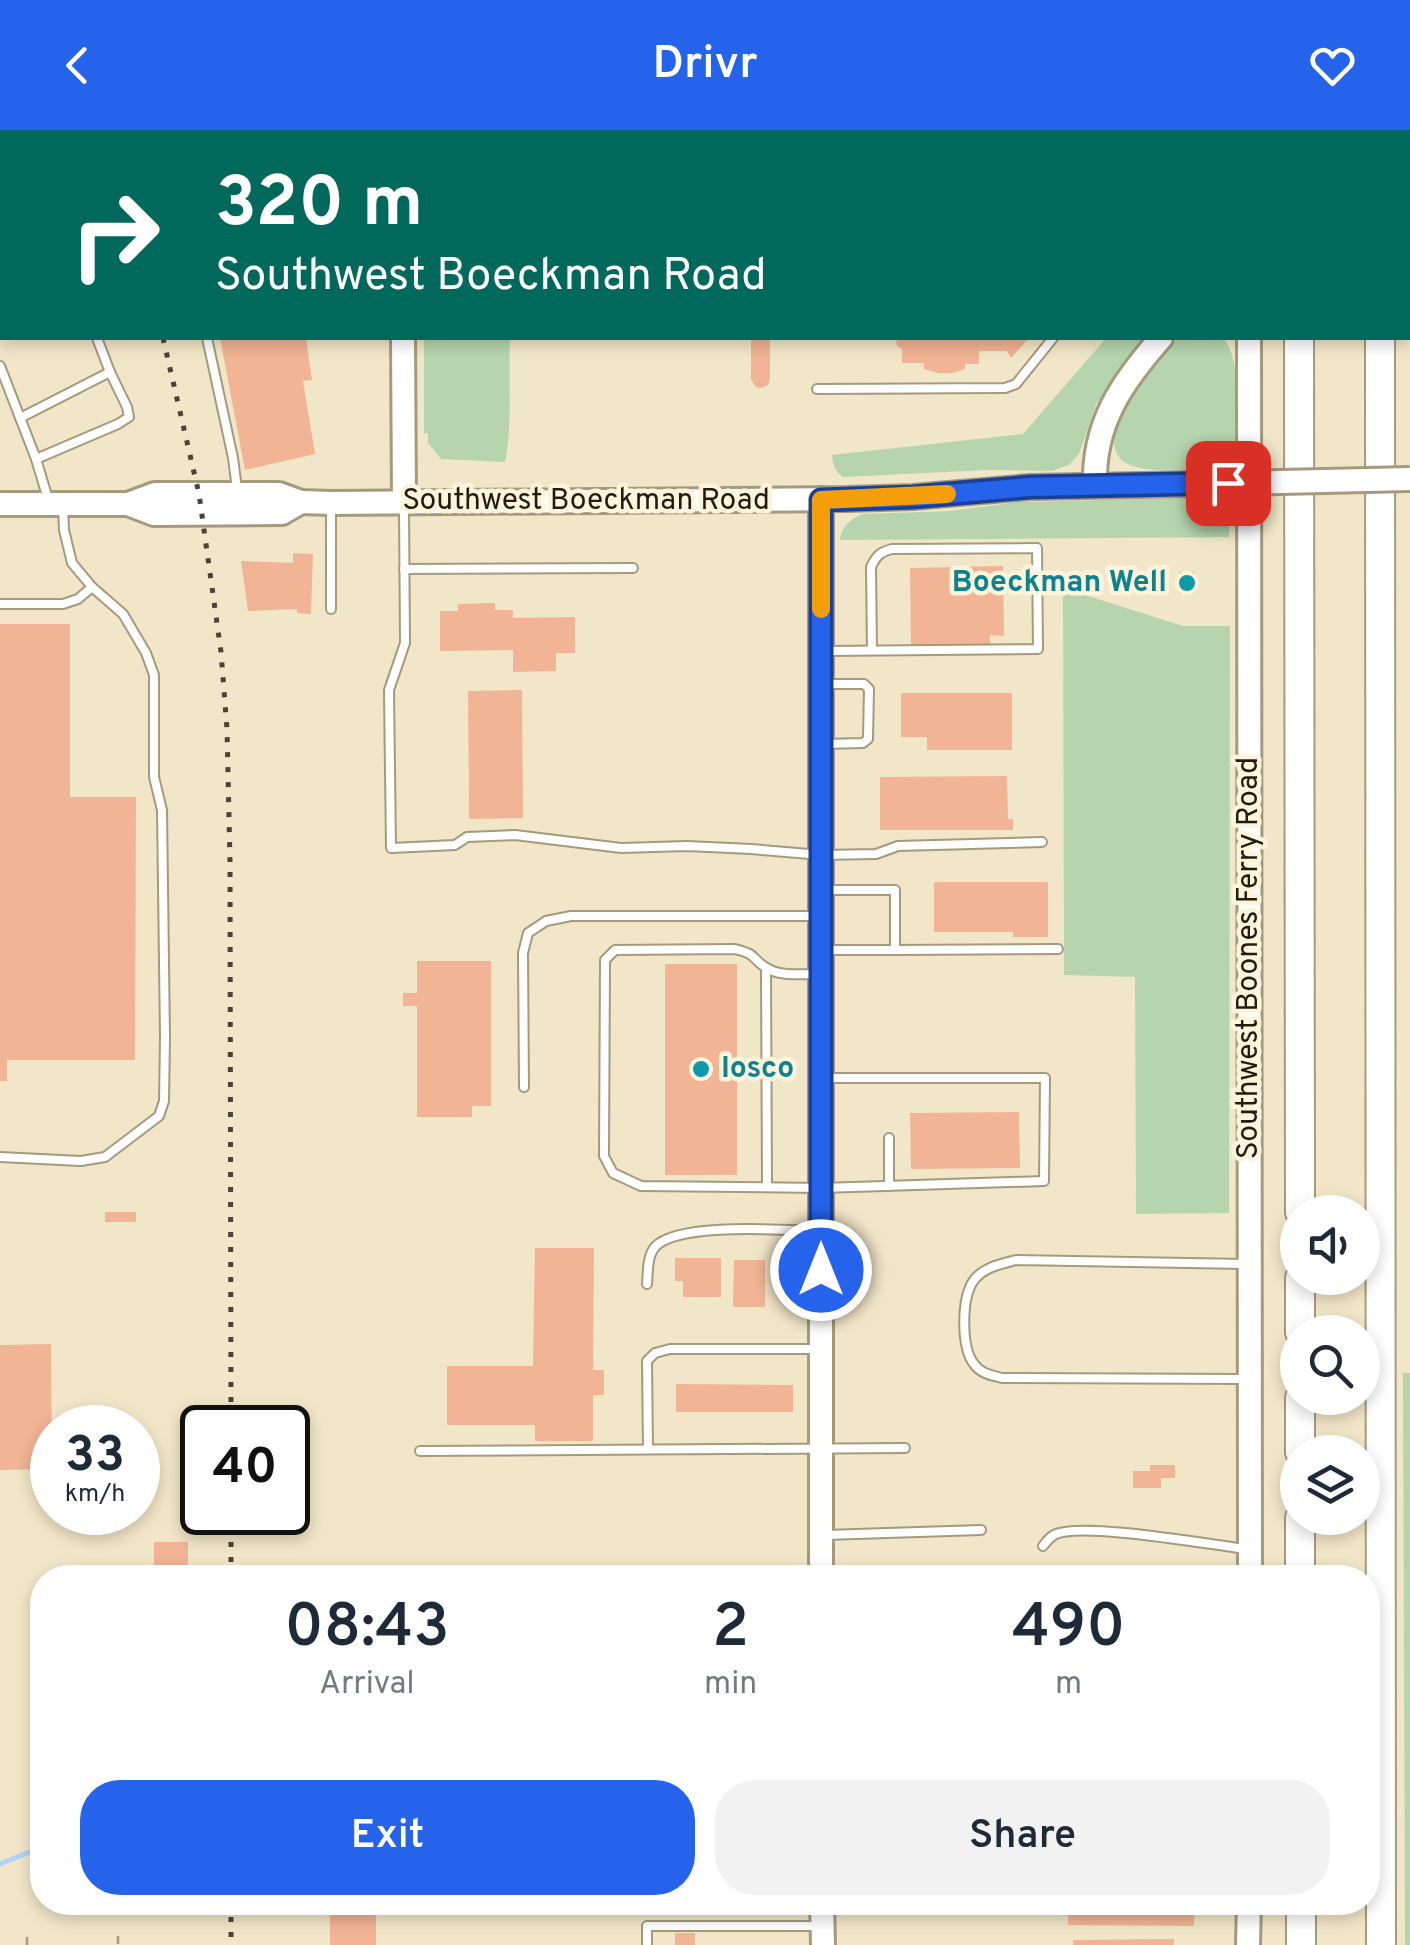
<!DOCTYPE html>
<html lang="en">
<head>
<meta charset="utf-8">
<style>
	:root { --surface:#fff; --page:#f2f2f3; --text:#1f2937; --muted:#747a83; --accent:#2563eb }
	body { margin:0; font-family:Overpass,sans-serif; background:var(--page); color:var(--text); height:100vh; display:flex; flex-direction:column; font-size:38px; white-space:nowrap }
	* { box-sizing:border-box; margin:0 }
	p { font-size:32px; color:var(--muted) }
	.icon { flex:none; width:55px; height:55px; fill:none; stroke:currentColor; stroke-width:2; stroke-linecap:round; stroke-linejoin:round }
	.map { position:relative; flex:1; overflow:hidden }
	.details { position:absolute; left:30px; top:1435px; width:1350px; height:350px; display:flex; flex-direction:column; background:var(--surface); border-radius:40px; box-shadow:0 5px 15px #0003 }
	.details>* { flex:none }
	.guide { position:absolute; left:0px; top:0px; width:1410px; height:210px; box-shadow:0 5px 15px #0003; background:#00695c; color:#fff; overflow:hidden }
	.tools { position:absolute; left:1280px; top:1065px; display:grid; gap:20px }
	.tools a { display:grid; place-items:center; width:100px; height:100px; border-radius:50%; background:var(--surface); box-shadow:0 5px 15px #0003; font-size:50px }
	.speed { position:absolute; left:30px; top:1275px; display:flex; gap:20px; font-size:50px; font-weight:700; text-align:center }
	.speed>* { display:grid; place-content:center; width:130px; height:130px; border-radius:50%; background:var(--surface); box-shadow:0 5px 15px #0003; line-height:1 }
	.speed small { font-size:25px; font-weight:400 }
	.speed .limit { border:5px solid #111; border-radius:15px; background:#fff; color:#111 }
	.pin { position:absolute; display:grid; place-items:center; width:85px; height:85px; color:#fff; margin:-42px; border-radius:20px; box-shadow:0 5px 15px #0006 }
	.me { position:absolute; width:110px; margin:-55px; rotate:0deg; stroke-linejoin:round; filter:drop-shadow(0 0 8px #0008) }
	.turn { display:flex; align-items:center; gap:35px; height:210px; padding:0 50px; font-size:45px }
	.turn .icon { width:130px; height:130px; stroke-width:2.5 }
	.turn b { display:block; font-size:70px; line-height:85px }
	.eta { display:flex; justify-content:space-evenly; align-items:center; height:170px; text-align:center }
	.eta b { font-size:60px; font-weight:600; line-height:70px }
	.button { display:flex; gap:20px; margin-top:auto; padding:20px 50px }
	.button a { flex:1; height:115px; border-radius:40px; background:var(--accent); color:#fff; font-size:40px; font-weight:600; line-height:115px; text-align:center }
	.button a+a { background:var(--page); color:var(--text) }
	header { display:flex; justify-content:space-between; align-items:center; height:130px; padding:0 50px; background:var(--accent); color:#fff; font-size:45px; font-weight:600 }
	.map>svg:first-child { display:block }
	.green { fill:#b6d5af }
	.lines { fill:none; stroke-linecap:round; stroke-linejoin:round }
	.stream { stroke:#b1d2fa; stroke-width:5 }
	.building { fill:#f1b494 }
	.lane-casing { stroke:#a59a7e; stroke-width:12 }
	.secondary-casing { stroke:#a59a7e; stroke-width:28 }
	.highway-casing { stroke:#a59a7e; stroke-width:32 }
	.path { stroke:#a59b84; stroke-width:2.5; stroke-dasharray:8 5; stroke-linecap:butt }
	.lane { stroke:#fff; stroke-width:8 }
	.secondary { stroke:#fff; stroke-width:22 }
	.highway { stroke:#fff; stroke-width:28 }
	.rail { stroke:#4b4436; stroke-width:5; stroke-dasharray:5 10; stroke-linecap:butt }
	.secondary-bridge-casing { stroke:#a59a7e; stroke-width:28; stroke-linecap:butt }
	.secondary-bridge { stroke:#fff; stroke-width:22 }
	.route-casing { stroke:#184099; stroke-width:25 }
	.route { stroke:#2563eb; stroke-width:18 }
	.slow { stroke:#f59e0b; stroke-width:18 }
	.culture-dot { fill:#0f9aa8; stroke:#fdf4db; stroke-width:4 }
	.labels { text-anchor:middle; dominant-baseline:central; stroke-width:9; stroke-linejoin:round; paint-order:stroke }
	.street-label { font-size:30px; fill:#211c11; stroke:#fdf4db }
	.culture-label { font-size:30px; font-weight:bold; fill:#0d838f; stroke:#fdf4db; text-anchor:end }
</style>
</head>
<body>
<header><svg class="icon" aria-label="back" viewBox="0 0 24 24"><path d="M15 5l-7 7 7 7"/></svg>Drivr<svg class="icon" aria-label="heart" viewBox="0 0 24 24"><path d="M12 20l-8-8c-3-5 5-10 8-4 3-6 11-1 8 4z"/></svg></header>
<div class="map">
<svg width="1410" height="1815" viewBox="0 0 1410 1815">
	<rect width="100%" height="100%" fill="#f2e6c8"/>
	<g class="green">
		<path d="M424 208H510C508 249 513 292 505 332L441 329 428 313V303H424Z"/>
		<path d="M1106 208H1145L1096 275 1079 324 1069 335 1052 341 989 340 843 347C835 341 833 336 832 325L1023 304Z"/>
		<path d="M1179 208H1223C1244 231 1238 305 1239 338 1213 338 1152 345 1130 335 1082 314 1156 224 1179 208Z"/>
		<path d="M1229 367V407L840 410C842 396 849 390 862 384L949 381 1018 372Z"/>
		<polygon points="1063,458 1183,496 1230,496 1229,1083 1136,1084 1135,847 1064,845"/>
		<polygon points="1403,1243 1410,1243 1410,1815 1405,1815"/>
	</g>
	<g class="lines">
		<polyline class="stream" points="0,1734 27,1723 42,1722"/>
	</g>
	<g class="building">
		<polygon points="220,208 306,208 312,250 303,251 315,324 245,340"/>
		<polygon points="751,208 770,208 770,249 768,255 762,258 756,257 751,249"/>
		<polygon points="898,208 1029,208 1011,228 1007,221 979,221 979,234 965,234 965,239 952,243 938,243 924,239 924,233 902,233 902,219 897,216 896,212"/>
		<polygon points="293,423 313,424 311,484 297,483 297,479 248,481 241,431 293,433"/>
		<polygon points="1003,436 1004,506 990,505 990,516 911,516 910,438"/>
		<rect x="1179" y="442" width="16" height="21"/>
		<polygon points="495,473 495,480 513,480 513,488 575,487 575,523 556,523 556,541 513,542 513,520 440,521 440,481 458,481 458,474"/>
		<polygon points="0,494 70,494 70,667 136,667 135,930 7,930 7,951 0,951"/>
		<polygon points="522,560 523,688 469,689 468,561"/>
		<polygon points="901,563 1012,563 1012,620 927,620 927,607 901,607"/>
		<polygon points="1007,646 1008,689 1013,689 1013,700 880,700 880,647"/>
		<polygon points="934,752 1048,752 1048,807 1013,807 1013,802 934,802"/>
		<polygon points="417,831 491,831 491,976 472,976 472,987 417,987 417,876 403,876 403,863 417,863"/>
		<rect x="665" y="834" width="72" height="211"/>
		<polygon points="1019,982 1020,1038 911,1039 910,983"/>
		<rect x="105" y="1082" width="31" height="10"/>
		<polygon points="535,1118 594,1118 593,1240 604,1240 604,1265 593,1265 593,1311 535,1311 535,1295 447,1295 447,1236 533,1236"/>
		<polygon points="675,1128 721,1128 721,1167 683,1167 683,1151 675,1151"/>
		<polygon points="734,1130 765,1130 765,1177 733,1177"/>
		<polygon points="51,1214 52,1339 0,1340 0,1215"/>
		<polygon points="676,1254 793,1255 793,1282 676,1282"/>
		<polygon points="1150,1335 1175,1335 1175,1348 1161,1348 1161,1358 1133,1358 1133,1341 1150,1341"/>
		<rect x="154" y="1412" width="34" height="36"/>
		<rect x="1035" y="1772" width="22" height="10"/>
		<polygon points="1068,1772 1195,1772 1194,1796 1068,1795"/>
		<rect x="330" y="1780" width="46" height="35"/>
		<rect x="675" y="1803" width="20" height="12"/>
		<polygon points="1174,1809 1174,1815 1073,1815 1073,1810"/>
	</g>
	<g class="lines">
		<g class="lane-casing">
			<g id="lane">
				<polyline points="161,0 162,2"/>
				<polyline points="1203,0 1203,2"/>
				<polyline points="473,2 473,0"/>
				<polyline points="1109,2 1112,0"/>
				<polyline points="0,180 2,177"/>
				<polyline points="207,208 233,328 237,359"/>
				<polyline points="0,236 36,329 48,369"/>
				<polyline points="817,259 1005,258 1016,254 1053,208"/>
				<polyline points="20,288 110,242 97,208"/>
				<polyline points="36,329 118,294 129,287 127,277 110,242"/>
				<polyline points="331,377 331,479"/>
				<polyline points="404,377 405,513 389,560 391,718 455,715 467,707 515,705 621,718 687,716 751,719 821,725 876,724 898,716 1042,712"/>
				<polyline points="404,439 633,438"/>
				<polyline points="0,474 63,474 78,469 92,457"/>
				<path d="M826 521 1038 519 1037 418 892 419C880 422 876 426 871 437L872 520"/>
				<polyline points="824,614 863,613 868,609 869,559 864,554 826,554"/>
				<polyline points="824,820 895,820 895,760 826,760"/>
				<polyline points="895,820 1058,819"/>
				<polyline points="766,838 767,1057"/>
				<path d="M817 844C800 844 779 847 765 837 749 826 758 825 735 819L615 820 605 830 604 1026 613 1043 641 1056 821 1058 1044 1051 1045 948H825"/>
				<polyline points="524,957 523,823 528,803 546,791 571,786 817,786"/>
				<polyline points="889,1008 889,1056"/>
				<polyline points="0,1027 81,1031 105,1027 159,986 164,971 165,908 162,680 154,647 154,545 146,523 123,484 92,457 72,433 64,400 63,376"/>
				<path d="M647 1154C648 1143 647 1126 655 1117 677 1092 783 1100 817 1101"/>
				<path d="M1245 1249 1002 1248C991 1245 981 1244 974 1234 961 1217 961 1168 974 1150 984 1137 1001 1134 1016 1130L1247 1134"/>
				<polyline points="648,1319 647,1231 655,1223 670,1219 816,1219"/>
				<polyline points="420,1321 905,1318"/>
				<polyline points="825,1405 981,1400"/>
				<path d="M1043 1416C1046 1412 1049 1408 1054 1405 1079 1391 1212 1415 1247 1419"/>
				<polyline points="647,1815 647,1796 818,1796"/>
			</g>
		</g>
		<g class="secondary-casing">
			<g id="secondary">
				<polyline points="401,0 401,2"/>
				<polyline points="1249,0 1249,2"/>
				<polyline points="403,208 404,373"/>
				<polyline points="1249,208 1250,1448"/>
				<path d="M1095 355C1093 294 1122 252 1161 208"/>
				<polyline points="0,374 128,374 155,364 279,364 301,372 331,373 847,369 913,367 1029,357 1197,354"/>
				<polyline points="128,374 154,384 282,383 301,372"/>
				<polyline points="821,1448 821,369"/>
				<polyline points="822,1772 823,1815"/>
				<polyline points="1248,1815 1249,1772"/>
			</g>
		</g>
		<g class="highway-casing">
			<g id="highway">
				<polyline points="1299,0 1299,2"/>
				<polyline points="1380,0 1380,2"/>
				<polyline points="1299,208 1300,1082"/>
				<polyline points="1380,208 1381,1815"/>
				<polyline points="1300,1148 1300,1202"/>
				<polyline points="1300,1268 1300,1322"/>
				<polyline points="1300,1388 1300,1448"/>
				<polyline points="1301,1772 1301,1815"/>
			</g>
		</g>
		<g class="path">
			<polyline points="118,1806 118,1815"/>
			<polyline points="27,1815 27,1805"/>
		</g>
		<use href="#lane" class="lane"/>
		<use href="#secondary" class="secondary"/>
		<use href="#highway" class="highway"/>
		<g class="rail">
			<polyline points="99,0 100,2"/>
			<polyline points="163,208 199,364 221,522 227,599 230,732 231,1298"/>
			<polyline points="231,1382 231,1448"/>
			<polyline points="231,1772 231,1815"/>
		</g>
		<g class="secondary-bridge-casing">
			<polyline id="secondary-bridge" points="1197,354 1410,349"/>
		</g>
		<use href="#secondary-bridge" class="secondary-bridge"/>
	</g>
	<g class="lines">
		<g class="route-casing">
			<polyline id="route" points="821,1140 821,370 913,367 1029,357 1228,353"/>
		</g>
		<use href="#route" class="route"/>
		<polyline class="slow" points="821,479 821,370 947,364"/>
	</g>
	<g class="culture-dot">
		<circle cx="1187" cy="453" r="10"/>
		<circle cx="701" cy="939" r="10"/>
	</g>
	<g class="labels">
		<g class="street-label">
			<text x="586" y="371">Southwest Boeckman Road</text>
			<text transform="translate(1249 828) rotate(-90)">Southwest Boones Ferry Road</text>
		</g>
		<g class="culture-label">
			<text x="1167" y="453">Boeckman Well</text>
			<text x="721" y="939" text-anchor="start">Iosco</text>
		</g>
	</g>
</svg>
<div class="tools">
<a><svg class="icon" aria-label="sound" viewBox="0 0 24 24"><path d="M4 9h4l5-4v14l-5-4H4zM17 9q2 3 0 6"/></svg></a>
<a><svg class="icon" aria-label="search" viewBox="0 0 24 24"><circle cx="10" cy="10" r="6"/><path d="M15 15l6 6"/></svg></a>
<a><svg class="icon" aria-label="layers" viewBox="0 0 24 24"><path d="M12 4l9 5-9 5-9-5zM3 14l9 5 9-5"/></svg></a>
</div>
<div class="speed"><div>33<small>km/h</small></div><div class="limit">40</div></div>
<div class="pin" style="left:1228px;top:353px;background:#d93025"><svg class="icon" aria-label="arrive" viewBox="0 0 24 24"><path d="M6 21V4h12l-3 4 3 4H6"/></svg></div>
<svg class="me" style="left:821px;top:1140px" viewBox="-20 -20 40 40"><circle r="17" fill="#2563eb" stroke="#fff" stroke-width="3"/><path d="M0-11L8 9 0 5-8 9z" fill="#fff"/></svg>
<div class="guide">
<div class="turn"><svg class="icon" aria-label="right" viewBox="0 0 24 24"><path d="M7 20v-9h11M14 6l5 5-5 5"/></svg><div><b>320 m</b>Southwest Boeckman Road</div></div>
</div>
<section class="details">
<div class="eta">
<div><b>08:43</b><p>Arrival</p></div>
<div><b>2</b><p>min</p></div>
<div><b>490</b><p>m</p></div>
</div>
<div class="button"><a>Exit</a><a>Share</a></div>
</section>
</div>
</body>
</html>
